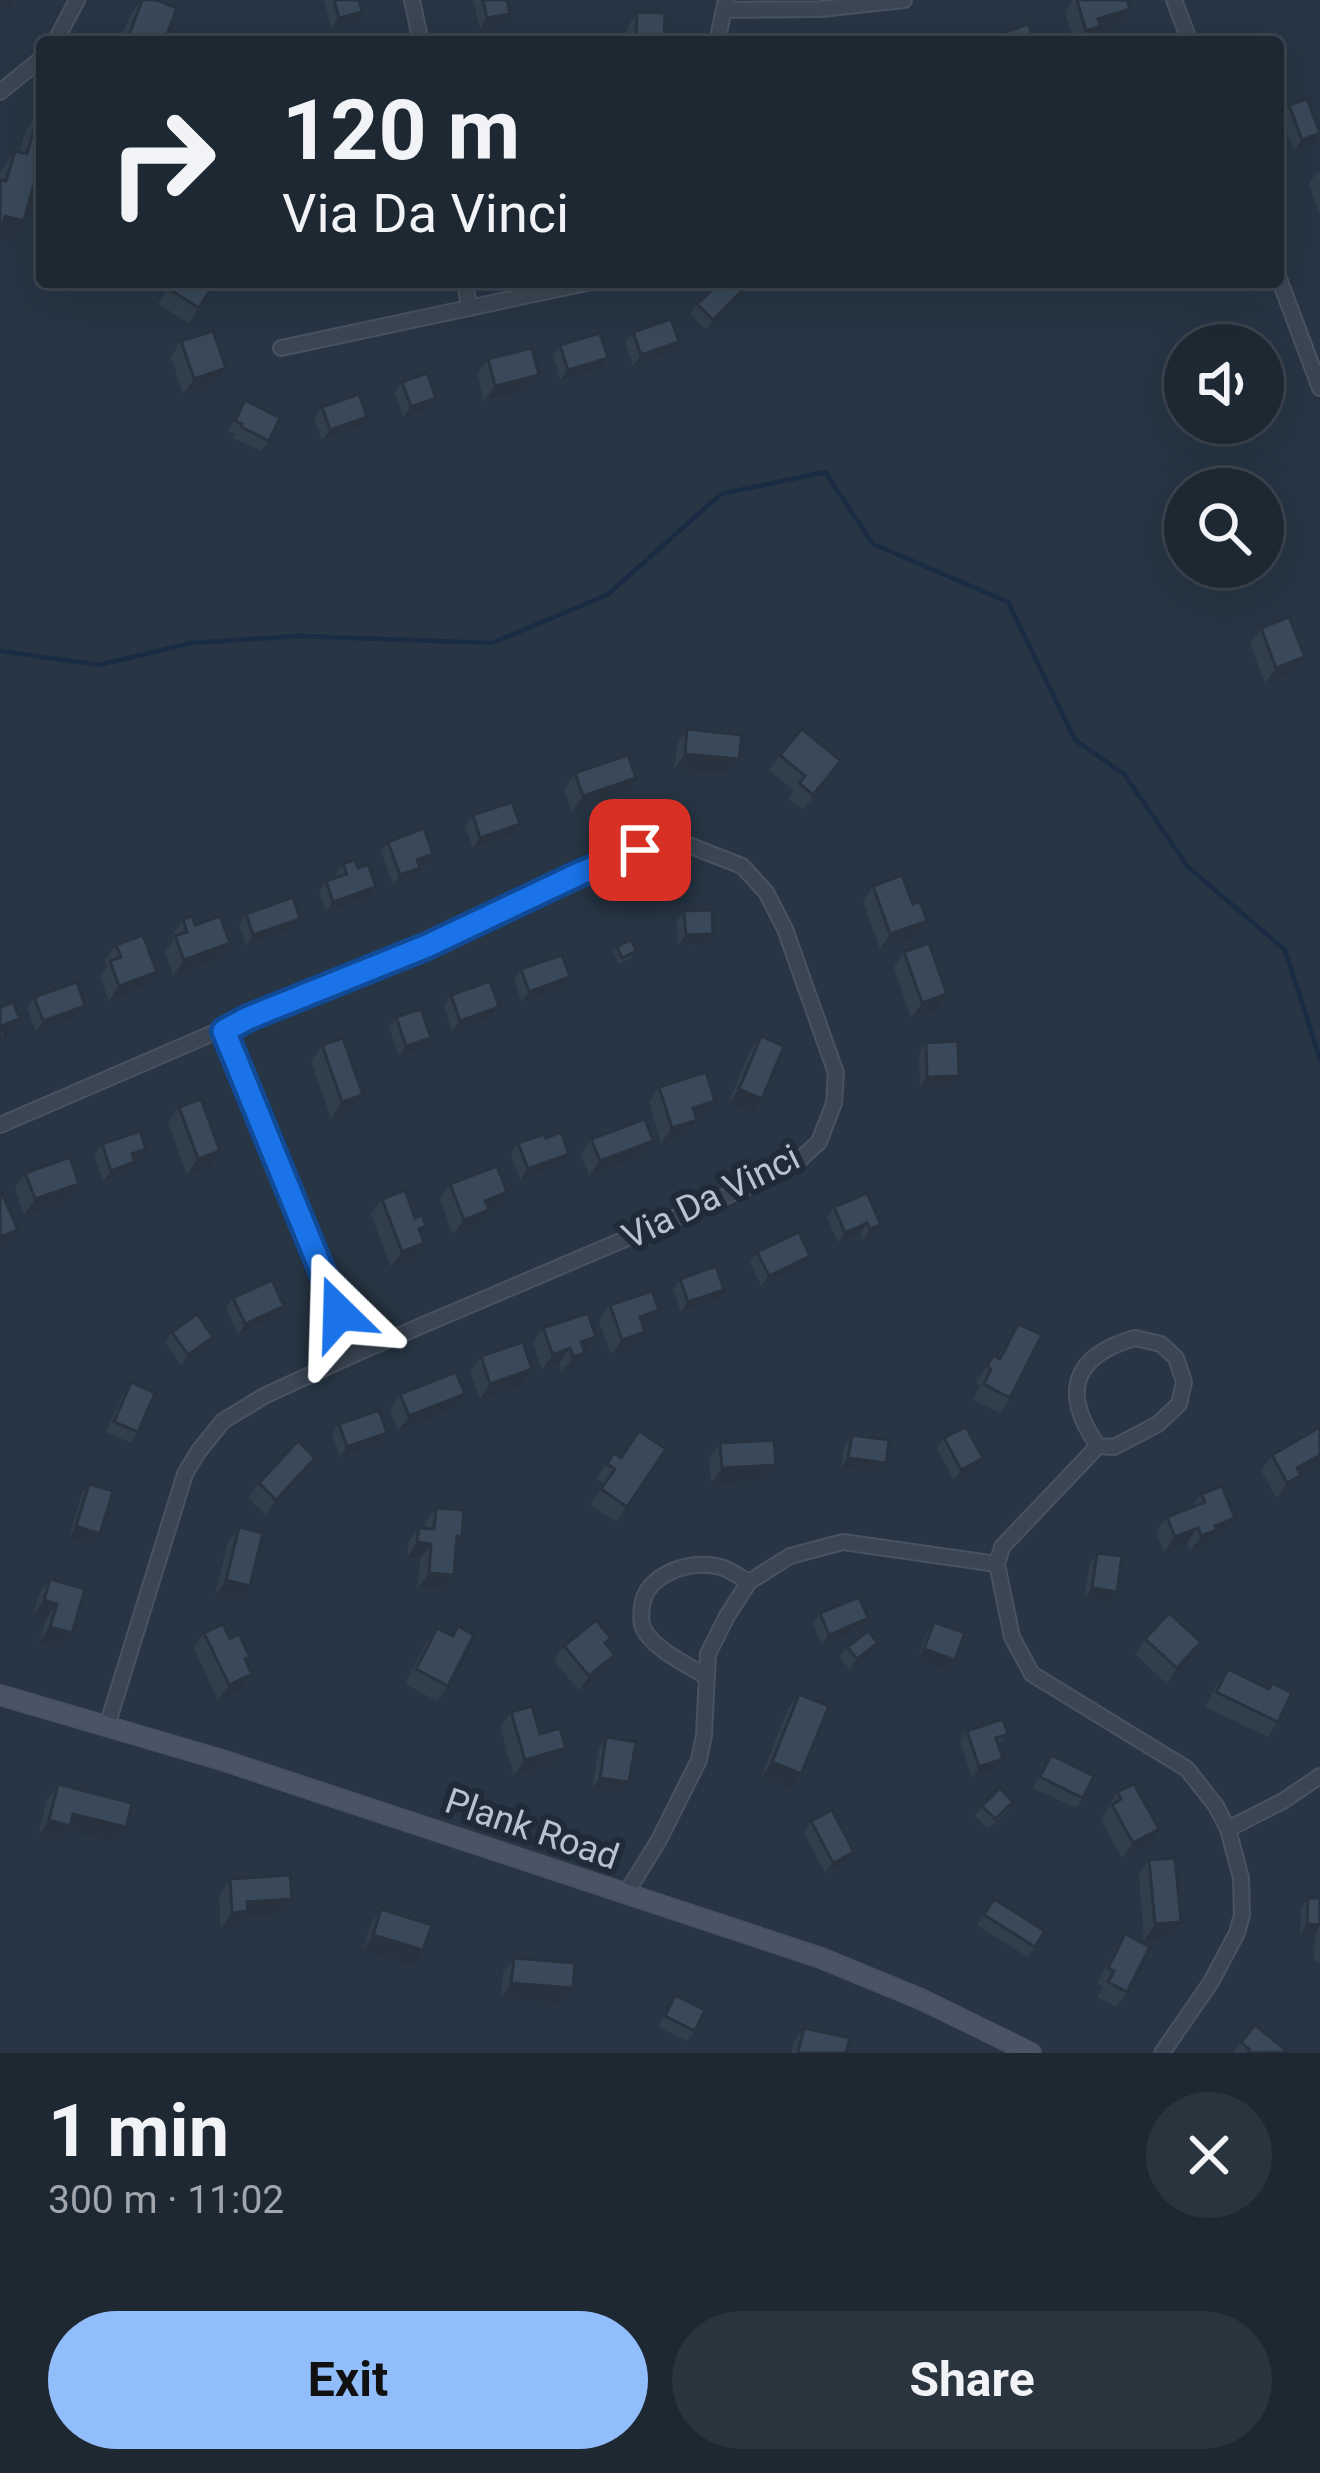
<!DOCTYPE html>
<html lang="en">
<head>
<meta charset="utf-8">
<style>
	:root { --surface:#1d2833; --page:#2a343f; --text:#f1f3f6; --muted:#a0a6ac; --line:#3b444e; --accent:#91bdfb }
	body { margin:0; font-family:Roboto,sans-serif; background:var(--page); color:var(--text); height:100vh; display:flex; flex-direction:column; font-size:45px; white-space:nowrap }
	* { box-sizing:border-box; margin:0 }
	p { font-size:39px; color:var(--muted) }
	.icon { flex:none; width:66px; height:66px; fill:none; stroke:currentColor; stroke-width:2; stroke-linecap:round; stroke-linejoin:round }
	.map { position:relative; height:2053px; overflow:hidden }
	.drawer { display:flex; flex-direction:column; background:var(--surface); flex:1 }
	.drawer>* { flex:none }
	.top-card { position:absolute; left:36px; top:36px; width:1248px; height:252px; border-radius:12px; box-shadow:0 12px 48px #0002,0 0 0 3px var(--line); background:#1d2833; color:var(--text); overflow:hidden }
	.buttons { position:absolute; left:1164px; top:324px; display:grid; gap:24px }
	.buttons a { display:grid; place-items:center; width:120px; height:120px; border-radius:50%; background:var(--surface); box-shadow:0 12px 48px #0002,0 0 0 3px var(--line); font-size:60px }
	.pin { position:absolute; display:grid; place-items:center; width:102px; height:102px; color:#fff; margin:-51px; border-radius:24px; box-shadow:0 6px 18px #0006 }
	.me { position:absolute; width:132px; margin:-66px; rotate:338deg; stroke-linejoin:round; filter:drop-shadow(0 0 9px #0008) }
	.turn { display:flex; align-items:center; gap:42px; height:252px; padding:0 48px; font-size:54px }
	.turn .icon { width:156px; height:156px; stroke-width:2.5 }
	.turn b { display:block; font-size:84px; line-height:102px }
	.round { display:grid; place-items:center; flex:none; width:126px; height:126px; border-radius:63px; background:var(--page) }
	.headline { display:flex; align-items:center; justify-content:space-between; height:204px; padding:0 48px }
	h1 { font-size:72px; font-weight:700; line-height:90px }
	.action { display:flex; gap:24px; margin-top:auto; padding:24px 48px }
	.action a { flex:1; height:138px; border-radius:72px; background:var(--accent); color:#111; font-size:48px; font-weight:700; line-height:138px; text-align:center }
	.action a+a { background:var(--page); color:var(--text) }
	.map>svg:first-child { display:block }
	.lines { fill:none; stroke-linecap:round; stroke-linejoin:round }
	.stream { stroke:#192c44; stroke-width:4.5 }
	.street-casing { stroke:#485260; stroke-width:18 }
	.secondary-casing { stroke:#485260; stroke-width:22 }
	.street { stroke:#3b4654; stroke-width:14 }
	.secondary { stroke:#495567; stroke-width:18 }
	.wall { fill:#313f4d }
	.shaded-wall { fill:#28333f }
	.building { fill:#39495a; stroke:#28333f; stroke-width:3 }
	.route-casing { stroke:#114b97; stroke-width:30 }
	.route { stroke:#1a73e8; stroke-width:21 }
	.labels { text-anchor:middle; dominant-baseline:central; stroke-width:12; stroke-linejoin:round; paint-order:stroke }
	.street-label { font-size:36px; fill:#b9c2cd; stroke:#202b39 }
</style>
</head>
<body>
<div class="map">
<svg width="1320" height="2053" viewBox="0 0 1320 2053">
	<rect width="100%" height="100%" fill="#273544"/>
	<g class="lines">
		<polyline class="stream" points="0,651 99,665 191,643 299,636 492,643 607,595 721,494 825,472 873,544 1008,602 1075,740 1124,774 1188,867 1285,950 1320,1059"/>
		<g class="street-casing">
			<g id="street">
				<polyline points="412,0 421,42"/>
				<polyline points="1174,0 1190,42"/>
				<polyline points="725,10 821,9 904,0"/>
				<polyline points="55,42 77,0"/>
				<polyline points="717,42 726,0"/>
				<polyline points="0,92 42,58"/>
				<polyline points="1278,276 1320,388"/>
				<polyline points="465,282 469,307"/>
				<polyline points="281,348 591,282"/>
				<polyline points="224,1031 355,1354"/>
				<polyline points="0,1125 248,1018 427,946 581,873 640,850 670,844 691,846 742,866 766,892 785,929 836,1073 834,1103 819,1142 797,1162 759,1182 355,1354 264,1396 223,1421 198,1452 185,1474 107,1726"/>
				<path d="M1135 1338 1161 1344 1176 1358 1184 1382 1179 1404 1158 1424 1114 1447 1098 1446C1061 1393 1072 1356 1135 1338Z"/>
				<polyline points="1098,1446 1002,1547 997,1564 1012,1637 1032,1674 1187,1769 1216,1806 1228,1829 1241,1878 1242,1915 1237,1933 1211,1982 1162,2053"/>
				<path d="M707 1677C688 1665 659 1652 646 1633 640 1624 641 1617 642 1606 646 1575 686 1561 716 1566 727 1567 739 1577 749 1582"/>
				<polyline points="1228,1829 1283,1801 1320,1776"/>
				<polyline points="625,1895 659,1840 699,1760 704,1735 708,1654 727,1616 749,1582 790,1556 843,1542 997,1564"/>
			</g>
		</g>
		<g class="secondary-casing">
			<polyline id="secondary" points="0,1695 222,1760 821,1958 923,2000 1031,2053"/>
		</g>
		<use href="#street" class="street"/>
		<use href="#secondary" class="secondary"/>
	</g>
	<g class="wall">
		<polygon points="141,0 157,0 164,42 119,42 130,16"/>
		<polygon points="324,0 359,0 355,22 331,28"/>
		<polygon points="473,0 507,0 503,24 480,29"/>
		<polygon points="1073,0 1127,0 1130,9 1119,25 1097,32 1090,42 1074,42 1065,12"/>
		<polygon points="637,12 664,42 626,42 627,28"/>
		<polygon points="1289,105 1313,144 1294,151 1281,116"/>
		<polygon points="39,112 29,210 27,210 9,241 0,239 0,172 15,151 20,152 25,132"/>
		<polygon points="1320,172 1320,215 1309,184 1316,173"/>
		<polygon points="172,282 215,282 189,323 158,304"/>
		<polygon points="735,302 706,330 690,314 697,304"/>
		<polygon points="633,332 679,342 672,352 633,366 625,342"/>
		<polygon points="181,341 215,383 183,394 171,357"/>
		<polygon points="560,345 601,369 560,380 553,355"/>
		<polygon points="488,359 539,375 528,390 484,401 477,374"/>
		<polygon points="402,382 436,398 429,409 403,417 395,392"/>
		<polygon points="245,400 269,441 261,451 233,438 235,434 228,431"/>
		<polygon points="322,407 360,427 322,440 314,418"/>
		<polygon points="1261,628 1305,657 1294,672 1265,683 1250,644"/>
		<polygon points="687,729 728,774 674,769 677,745"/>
		<polygon points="780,755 841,761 803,810 788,798 794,791 769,770"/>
		<polygon points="575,773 625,793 572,812 564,789"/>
		<polygon points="473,815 520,824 513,835 473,848 465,826"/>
		<polygon points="388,842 426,864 419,867 413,878 393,885 381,852"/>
		<polygon points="343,864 358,868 376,887 369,897 326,912 319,891 326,881 337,877 336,874"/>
		<polygon points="873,886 913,904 927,921 917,936 880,949 863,901"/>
		<polygon points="684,911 706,944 678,945 677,921"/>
		<polygon points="246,914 300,919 293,929 246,945 239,924"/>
		<polygon points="183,919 230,943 220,959 173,976 165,952 174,939 172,935"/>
		<polygon points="116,945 146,987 109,1001 100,977 107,966 105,960"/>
		<polygon points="617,947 633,957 619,964 613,952"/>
		<polygon points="904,952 947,994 936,1010 911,1018 894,967"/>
		<polygon points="521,969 570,977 563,988 521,1002 514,979"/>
		<polygon points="451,995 499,1007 492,1017 452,1031 444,1005"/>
		<polygon points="34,997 78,1016 36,1031 27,1008"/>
		<polygon points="396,1017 431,1038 424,1048 399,1056 389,1028"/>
		<polygon points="761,1036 762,1099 752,1114 728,1104 750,1051"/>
		<polygon points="926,1043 959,1076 952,1086 920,1088 919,1053"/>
		<polygon points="322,1045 363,1095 352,1110 331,1118 311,1061"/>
		<polygon points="659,1087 715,1101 704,1116 696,1119 686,1135 661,1143 649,1102"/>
		<polygon points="179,1107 210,1167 187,1175 168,1122"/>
		<polygon points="546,1138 569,1154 562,1164 520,1180 511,1154 518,1143"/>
		<polygon points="591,1139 653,1141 642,1156 589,1176 581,1155"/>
		<polygon points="102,1144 146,1149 139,1160 134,1161 127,1173 103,1181 94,1155"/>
		<polygon points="25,1173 68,1200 24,1215 15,1188"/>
		<polygon points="450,1184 507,1192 496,1208 488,1210 478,1226 453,1235 440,1199"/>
		<polygon points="382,1199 421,1233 414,1258 391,1267 371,1214"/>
		<polygon points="834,1207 881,1225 874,1235 863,1240 860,1234 838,1243 827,1217"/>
		<polygon points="757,1252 810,1256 803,1266 761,1286 750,1262"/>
		<polygon points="680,1279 717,1300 681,1312 673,1289"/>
		<polygon points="233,1298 284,1306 277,1317 238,1335 226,1308"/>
		<polygon points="610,1305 648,1326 643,1327 645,1332 634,1347 611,1355 599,1321"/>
		<polygon points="1018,1324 1010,1398 1000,1413 973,1400 981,1385 976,1383 993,1355 998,1357"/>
		<polygon points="543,1328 596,1337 574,1368 562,1372 559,1364 542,1370 533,1343"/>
		<polygon points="172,1332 213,1337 206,1347 181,1365 165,1343"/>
		<polygon points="481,1356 532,1369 522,1385 480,1399 470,1371"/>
		<polygon points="131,1382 138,1432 131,1443 106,1432 124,1392"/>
		<polygon points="400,1394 454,1409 398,1431 390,1410"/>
		<polygon points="339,1424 380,1444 340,1457 332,1434"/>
		<polygon points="852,1435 878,1473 841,1468 844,1445"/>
		<polygon points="944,1438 983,1458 976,1468 954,1480 937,1449"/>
		<polygon points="720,1443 776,1465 765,1481 711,1484 709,1458"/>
		<polygon points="666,1449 616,1522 590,1505 604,1484 596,1479 614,1453 621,1458"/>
		<polygon points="1272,1455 1301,1475 1290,1490 1277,1498 1261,1471"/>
		<polygon points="315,1458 305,1473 266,1515 248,1498 259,1483"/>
		<polygon points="89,1484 100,1534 93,1544 69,1537 82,1494"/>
		<polygon points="1201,1494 1235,1518 1224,1533 1211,1538 1206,1546 1190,1551 1187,1543 1164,1552 1156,1532 1167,1517 1192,1507"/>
		<polygon points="436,1508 456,1544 443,1590 418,1588 420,1559 407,1558 408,1543 419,1528 425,1528 425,1523"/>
		<polygon points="239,1527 239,1601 215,1595 228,1542"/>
		<polygon points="1097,1553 1109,1603 1084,1599 1090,1563"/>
		<polygon points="50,1579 72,1633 61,1649 39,1642 46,1620 33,1616 39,1594"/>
		<polygon points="820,1613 868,1618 861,1629 822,1645 813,1623"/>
		<polygon points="934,1622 947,1671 917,1660 927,1633"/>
		<polygon points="458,1626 448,1686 437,1701 405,1684 426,1643 437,1628 452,1635"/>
		<polygon points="204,1633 230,1639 250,1657 246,1662 241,1689 218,1700 194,1648"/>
		<polygon points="1145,1639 1201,1642 1191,1658 1167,1684 1135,1654"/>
		<polygon points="878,1643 870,1653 850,1670 840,1657 847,1647"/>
		<polygon points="606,1645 615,1655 604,1670 579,1691 554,1661 564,1646"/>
		<polygon points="1228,1669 1268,1688 1272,1683 1278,1722 1268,1737 1205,1707 1217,1684"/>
		<polygon points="799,1694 801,1774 790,1789 761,1777 788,1709"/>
		<polygon points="511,1712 540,1734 566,1748 555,1764 514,1776 500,1727"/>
		<polygon points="967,1731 1008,1734 998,1745 996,1770 972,1778 960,1741"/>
		<polygon points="606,1737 622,1793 592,1788 599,1748"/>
		<polygon points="1051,1755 1083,1798 1076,1808 1033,1788"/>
		<polygon points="58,1784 115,1843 67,1830 59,1841 38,1836 47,1800"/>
		<polygon points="1117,1792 1148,1845 1122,1858 1101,1820"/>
		<polygon points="1013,1802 1006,1812 988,1829 975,1816 982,1806"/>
		<polygon points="811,1821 846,1862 825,1873 804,1832"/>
		<polygon points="1149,1860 1181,1922 1170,1937 1144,1940 1139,1875"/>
		<polygon points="230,1879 281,1914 244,1917 237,1927 221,1928 219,1895"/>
		<polygon points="1308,1898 1320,1898 1320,1962 1314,1962 1315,1935 1300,1935 1301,1908"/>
		<polygon points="994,1899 1035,1947 1028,1957 977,1925"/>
		<polygon points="381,1909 413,1966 363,1950 371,1924"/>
		<polygon points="1125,1934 1127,1992 1116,2007 1097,1997 1103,1987 1097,1984 1115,1949"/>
		<polygon points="514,1958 573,1988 562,2004 501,1998 503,1973"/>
		<polygon points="675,1995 695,2031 687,2041 658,2027"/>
		<polygon points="804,2028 846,2053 791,2053 793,2043"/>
		<polygon points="1241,2042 1288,2053 1233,2053"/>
	</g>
	<g class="shaded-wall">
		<polygon points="0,0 14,0 8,8 0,7"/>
		<polygon points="1130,9 1119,25 1097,32 1090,42 1079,42 1098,19"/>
		<polygon points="362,12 355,22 331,28 339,18"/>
		<polygon points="510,14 503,24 480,29 487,18"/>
		<polygon points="1320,133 1313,144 1294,151 1302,140"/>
		<polygon points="33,187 42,189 42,192 29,210 19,207"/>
		<polygon points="5,216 24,221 9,241 0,239 0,223"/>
		<polygon points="742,291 735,302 706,330 713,320"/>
		<polygon points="679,342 672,352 633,366 641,355"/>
		<polygon points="608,358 601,369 560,380 568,370"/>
		<polygon points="226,368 215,383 183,394 194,379"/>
		<polygon points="539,375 528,390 484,401 495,386"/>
		<polygon points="436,398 429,409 403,417 411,407"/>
		<polygon points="367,417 360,427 322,440 330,430"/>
		<polygon points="1305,657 1294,672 1265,683 1276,668"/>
		<polygon points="685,754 739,759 728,774 674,769"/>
		<polygon points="636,778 625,793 572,812 583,796"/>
		<polygon points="520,824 513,835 473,848 480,838"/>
		<polygon points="433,854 426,864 410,870 417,860"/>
		<polygon points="420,868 413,878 393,885 400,875"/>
		<polygon points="376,887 369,897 326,912 333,902"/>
		<polygon points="300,919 293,929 246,945 253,935"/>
		<polygon points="927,921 917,936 880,949 890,934"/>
		<polygon points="713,934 706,944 678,945 686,935"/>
		<polygon points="230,943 220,959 173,976 184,960"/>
		<polygon points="157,972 146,987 109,1001 119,986"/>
		<polygon points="570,977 563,988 521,1002 529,992"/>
		<polygon points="947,994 936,1010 911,1018 922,1003"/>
		<polygon points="85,1006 78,1016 36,1031 43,1021"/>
		<polygon points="499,1007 492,1017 452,1031 460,1021"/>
		<polygon points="20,1019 9,1034 0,1038 0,1027"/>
		<polygon points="431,1038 424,1048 399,1056 406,1046"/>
		<polygon points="959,1076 952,1086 920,1088 927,1077"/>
		<polygon points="739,1089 762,1099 752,1114 728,1104"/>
		<polygon points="363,1095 352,1110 331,1118 342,1102"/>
		<polygon points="715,1101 704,1116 682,1123 693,1108"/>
		<polygon points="697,1120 686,1135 661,1143 672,1128"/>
		<polygon points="653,1141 642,1156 589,1176 600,1161"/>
		<polygon points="146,1149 139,1160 125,1165 132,1154"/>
		<polygon points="220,1151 210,1167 187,1175 198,1159"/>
		<polygon points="569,1154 562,1164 520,1180 528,1169"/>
		<polygon points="135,1162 127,1173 103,1181 111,1171"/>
		<polygon points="79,1184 68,1200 24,1215 35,1199"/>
		<polygon points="507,1192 496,1208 488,1210 478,1226 453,1235 464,1220 485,1201"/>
		<polygon points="867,1223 860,1234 838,1243 845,1233"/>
		<polygon points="881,1225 874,1235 863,1240 870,1229"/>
		<polygon points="18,1230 7,1245 0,1248 0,1237"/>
		<polygon points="424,1243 414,1258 391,1267 402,1252"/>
		<polygon points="810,1256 803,1266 761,1286 769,1276"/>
		<polygon points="724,1290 717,1300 681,1312 688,1302"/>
		<polygon points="284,1306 277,1317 238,1335 245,1324"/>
		<polygon points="659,1310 648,1326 629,1332 640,1317"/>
		<polygon points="645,1332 634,1347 611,1355 622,1340"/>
		<polygon points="213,1337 206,1347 181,1365 188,1355"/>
		<polygon points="596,1337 586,1352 570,1358 581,1342"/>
		<polygon points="570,1348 559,1364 542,1370 553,1355"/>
		<polygon points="585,1353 574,1368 562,1372 573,1357"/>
		<polygon points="532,1369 522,1385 480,1399 490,1384"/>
		<polygon points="465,1394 454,1409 398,1431 409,1416"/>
		<polygon points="387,1433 380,1444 340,1457 347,1447"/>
		<polygon points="1320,1455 1320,1464 1301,1475 1290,1490 1277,1498 1297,1468"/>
		<polygon points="315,1458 305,1473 266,1515 276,1500"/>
		<polygon points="848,1458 886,1463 878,1473 841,1468"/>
		<polygon points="983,1458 976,1468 954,1480 961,1470"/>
		<polygon points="776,1465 765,1481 711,1484 722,1468"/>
		<polygon points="1235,1518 1224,1533 1211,1538 1206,1546 1190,1551 1201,1536 1215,1526"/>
		<polygon points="76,1526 100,1534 93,1544 69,1537"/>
		<polygon points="1198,1528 1187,1543 1164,1552 1175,1537"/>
		<polygon points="417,1542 431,1544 420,1559 407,1558"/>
		<polygon points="429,1573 454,1575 443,1590 418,1588"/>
		<polygon points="226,1580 250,1586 239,1601 215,1595"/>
		<polygon points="1092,1588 1117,1592 1109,1603 1084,1599"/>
		<polygon points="44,1600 57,1604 46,1620 33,1616"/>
		<polygon points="868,1618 861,1629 822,1645 829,1635"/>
		<polygon points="50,1627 72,1633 61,1649 39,1642"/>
		<polygon points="1201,1642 1191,1658 1167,1684 1177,1668"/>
		<polygon points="878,1643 870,1653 850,1670 857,1659"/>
		<polygon points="924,1649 955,1660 947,1671 917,1660"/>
		<polygon points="615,1655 604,1670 579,1691 589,1676"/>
		<polygon points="252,1674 241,1689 218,1700 229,1685"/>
		<polygon points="566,1748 555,1764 514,1776 525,1760"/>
		<polygon points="1003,1759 996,1770 972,1778 979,1767"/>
		<polygon points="772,1762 801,1774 790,1789 761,1777"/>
		<polygon points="600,1778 629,1782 622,1793 592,1788"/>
		<polygon points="73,1814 126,1827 115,1843 67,1830 59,1841 38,1836 49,1820"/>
		<polygon points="1159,1829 1148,1845 1122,1858 1133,1843"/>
		<polygon points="854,1852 846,1862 825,1873 833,1863"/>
		<polygon points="292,1899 281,1914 244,1917 237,1927 221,1928 232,1913 247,1902"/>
		<polygon points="1181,1922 1170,1937 1144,1940 1155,1924"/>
		<polygon points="1307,1924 1320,1925 1315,1935 1300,1935"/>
		<polygon points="373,1935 423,1950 413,1966 363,1950"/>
		<polygon points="511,1983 573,1988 562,2004 501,1998"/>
	</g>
	<g class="building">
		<polygon points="142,0 157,0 177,8 164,42 121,42 124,36 128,38"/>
		<polygon points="334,0 359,0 362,12 339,18"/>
		<polygon points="483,0 507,0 510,14 487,18"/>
		<polygon points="1077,0 1127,0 1130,9 1098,19 1101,26 1086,31"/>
		<polygon points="637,12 665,13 664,42 636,42"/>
		<polygon points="1028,24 1035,42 994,42 992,37"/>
		<polygon points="1307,99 1320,133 1302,140 1289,105"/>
		<polygon points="39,112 42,113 42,189 33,187 24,221 5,216 0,234 0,180 6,181 15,151 27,154"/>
		<polygon points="173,282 215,282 199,308 169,289"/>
		<polygon points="720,282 733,282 742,291 713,320 697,304"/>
		<polygon points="671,319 679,342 641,355 633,332"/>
		<polygon points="213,331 226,368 194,379 181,341"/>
		<polygon points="600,333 608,358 568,370 560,345"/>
		<polygon points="532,348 539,375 495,386 488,359"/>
		<polygon points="427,373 436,398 411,407 402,382"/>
		<polygon points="359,394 367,417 330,430 322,407"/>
		<polygon points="245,400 280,418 269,441 241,427 242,424 235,421"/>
		<polygon points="1289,617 1305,657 1276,668 1261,628"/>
		<polygon points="687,729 742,735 739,759 685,754"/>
		<polygon points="802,729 841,761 813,795 799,783 805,776 780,755"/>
		<polygon points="628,755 636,778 583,796 575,773"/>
		<polygon points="512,802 520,824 480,838 473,815"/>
		<polygon points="424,828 433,854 417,860 420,868 400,875 388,842"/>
		<polygon points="355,860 358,868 368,864 376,887 333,902 326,881 347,874 343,864"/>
		<polygon points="902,875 913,904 920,901 927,921 890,934 873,886"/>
		<polygon points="293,897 300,919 253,935 246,914"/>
		<polygon points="712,910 713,934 686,935 684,911"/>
		<polygon points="192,916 195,925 220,916 230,943 184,960 175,936 187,932 183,919"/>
		<polygon points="143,935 157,972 119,986 110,961 121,957 116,945"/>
		<polygon points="631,940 637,951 622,958 617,947"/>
		<polygon points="929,943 947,994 922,1003 904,952"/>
		<polygon points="562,955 570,977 529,992 521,969"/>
		<polygon points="490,981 499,1007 460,1021 451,995"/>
		<polygon points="77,982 85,1006 43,1021 34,997"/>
		<polygon points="13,1002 20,1019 1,1026 5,1037 0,1039 0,1007"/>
		<polygon points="421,1009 431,1038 406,1046 396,1017"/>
		<polygon points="761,1036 784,1046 762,1099 739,1089"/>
		<polygon points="343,1038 363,1095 342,1102 322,1045"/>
		<polygon points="958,1041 959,1076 927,1077 926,1043"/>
		<polygon points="706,1072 715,1101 693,1108 697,1120 672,1128 659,1087"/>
		<polygon points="201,1099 220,1151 198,1159 179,1107"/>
		<polygon points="645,1119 653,1141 600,1161 591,1139"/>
		<polygon points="140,1131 146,1149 132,1154 135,1162 111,1171 102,1144"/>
		<polygon points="561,1132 569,1154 528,1169 518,1143 544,1134 546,1138"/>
		<polygon points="70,1157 79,1184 35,1199 25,1173"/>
		<polygon points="497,1166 507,1192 485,1201 489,1210 464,1220 450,1184"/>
		<polygon points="0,1189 18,1230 0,1237"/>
		<polygon points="405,1190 415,1218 422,1215 426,1226 419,1229 424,1243 402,1252 382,1199"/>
		<polygon points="867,1193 881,1225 870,1229 867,1223 845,1233 834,1207"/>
		<polygon points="799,1232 810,1256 769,1276 757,1252"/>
		<polygon points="716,1266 724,1290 688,1302 680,1279"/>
		<polygon points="272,1280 284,1306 245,1324 233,1298"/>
		<polygon points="652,1291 659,1310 640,1317 645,1332 622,1340 610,1305"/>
		<polygon points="588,1313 596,1337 581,1342 585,1353 573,1357 570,1348 553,1355 543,1328"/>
		<polygon points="197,1314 213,1337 188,1355 172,1332"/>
		<polygon points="1018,1324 1042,1335 1010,1398 984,1384 991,1369 987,1367 993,1355 1000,1359"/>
		<polygon points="523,1342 532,1369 490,1384 481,1356"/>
		<polygon points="456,1372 465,1394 409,1416 400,1394"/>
		<polygon points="131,1382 155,1393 138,1432 114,1422"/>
		<polygon points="379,1410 387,1433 347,1447 339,1424"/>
		<polygon points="966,1427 983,1458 961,1470 944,1438"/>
		<polygon points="1320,1427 1320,1455 1297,1468 1301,1475 1287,1483 1272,1455"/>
		<polygon points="639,1431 666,1449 627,1507 601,1489 615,1469 607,1464 614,1453 621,1458"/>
		<polygon points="852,1435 889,1440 886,1463 848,1458"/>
		<polygon points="774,1440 776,1465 722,1468 720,1443"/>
		<polygon points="298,1441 315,1458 276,1500 259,1483"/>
		<polygon points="89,1484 113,1491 100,1534 76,1526"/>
		<polygon points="1222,1486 1235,1518 1215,1526 1217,1530 1201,1536 1198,1528 1175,1537 1167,1517 1205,1502 1201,1494"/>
		<polygon points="436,1508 464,1510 462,1537 457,1536 454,1575 429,1573 431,1544 417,1542 419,1528 434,1529"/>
		<polygon points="239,1527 263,1533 250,1586 226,1580"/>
		<polygon points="1097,1553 1122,1556 1117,1592 1092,1588"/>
		<polygon points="50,1579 85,1589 72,1633 50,1627 57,1604 44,1600"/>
		<polygon points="859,1597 868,1618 829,1635 820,1613"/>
		<polygon points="1169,1613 1201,1642 1177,1668 1145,1639"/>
		<polygon points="596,1620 611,1638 605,1643 615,1655 589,1676 564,1646"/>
		<polygon points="934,1622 965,1633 955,1660 924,1649"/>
		<polygon points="223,1624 230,1639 239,1634 250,1657 245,1659 252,1674 229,1685 204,1633"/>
		<polygon points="458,1626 474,1635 448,1686 416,1669 437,1628 453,1636"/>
		<polygon points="868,1631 878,1643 857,1659 847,1647"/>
		<polygon points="1228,1669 1269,1689 1272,1683 1292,1693 1278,1722 1216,1692"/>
		<polygon points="799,1694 829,1706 801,1774 772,1762"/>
		<polygon points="532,1706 540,1734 560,1728 566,1748 525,1760 511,1712"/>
		<polygon points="1003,1719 1008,1734 996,1738 1003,1759 979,1767 967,1731"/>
		<polygon points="606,1737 636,1742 629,1782 600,1778"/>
		<polygon points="1051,1755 1094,1776 1083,1798 1040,1777"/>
		<polygon points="58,1784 132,1803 126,1827 73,1814 70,1826 49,1820"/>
		<polygon points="1134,1784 1159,1829 1133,1843 1112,1805 1121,1799 1117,1792"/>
		<polygon points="1000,1788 1013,1802 995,1819 982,1806"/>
		<polygon points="832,1810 854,1852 833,1863 811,1821"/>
		<polygon points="1175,1858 1181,1922 1155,1924 1149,1860"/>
		<polygon points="290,1875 292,1899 247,1902 248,1911 232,1913 230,1879"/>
		<polygon points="1308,1898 1320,1898 1320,1925 1307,1924"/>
		<polygon points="994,1899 1045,1931 1035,1947 984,1915"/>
		<polygon points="381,1909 432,1925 423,1950 373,1935"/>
		<polygon points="1125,1934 1150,1947 1127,1992 1108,1982 1114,1971 1108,1968"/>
		<polygon points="514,1958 575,1963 573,1988 511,1983"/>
		<polygon points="675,1995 705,2010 695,2031 665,2016"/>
		<polygon points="1255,2025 1288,2052 1248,2053 1250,2050 1241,2042"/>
		<polygon points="804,2028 850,2038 846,2053 798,2053"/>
	</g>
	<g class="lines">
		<g class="route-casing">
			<polyline id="route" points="339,1313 224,1031 248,1018 427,946 581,873 640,850"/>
		</g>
		<use href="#route" class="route"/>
	</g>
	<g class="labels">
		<g class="street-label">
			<text transform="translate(711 1197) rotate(-26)">Via Da Vinci</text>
			<text transform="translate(532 1829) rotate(19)">Plank Road</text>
		</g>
	</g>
</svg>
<div class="buttons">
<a><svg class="icon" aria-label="sound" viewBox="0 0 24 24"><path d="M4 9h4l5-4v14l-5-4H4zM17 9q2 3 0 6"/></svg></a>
<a><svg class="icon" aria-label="search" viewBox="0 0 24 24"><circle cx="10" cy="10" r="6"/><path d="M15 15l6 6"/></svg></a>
</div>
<div class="pin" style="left:640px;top:850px;background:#d93025"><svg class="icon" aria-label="arrive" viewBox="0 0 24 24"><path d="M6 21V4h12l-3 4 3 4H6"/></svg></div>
<svg class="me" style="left:339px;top:1313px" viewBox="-20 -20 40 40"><path d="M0-17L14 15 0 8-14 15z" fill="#1a73e8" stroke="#fff" stroke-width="4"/></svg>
<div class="top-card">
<div class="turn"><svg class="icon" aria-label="right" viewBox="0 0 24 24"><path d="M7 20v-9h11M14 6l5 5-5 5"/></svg><div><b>120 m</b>Via Da Vinci</div></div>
</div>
</div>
<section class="drawer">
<div class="headline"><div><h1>1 min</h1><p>300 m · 11:02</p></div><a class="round"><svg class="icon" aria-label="close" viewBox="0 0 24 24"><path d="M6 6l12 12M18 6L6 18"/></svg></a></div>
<div class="action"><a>Exit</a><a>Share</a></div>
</section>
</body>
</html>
